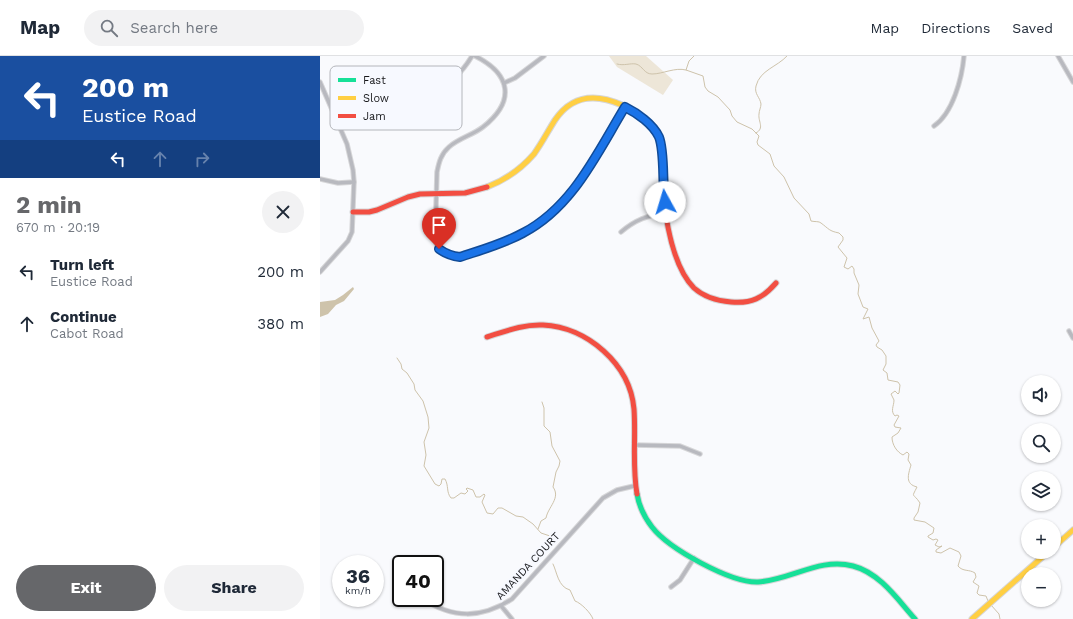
<!DOCTYPE html>
<html lang="en">
<head>
<meta charset="utf-8">
<style>
	:root { --surface:#fff; --page:#f2f2f3; --text:#1f2937; --muted:#747a83; --line:#e0e1e3; --accent:#66676a }
	body { margin:0; font-family:"Work Sans",sans-serif; background:var(--page); color:var(--text); height:100vh; display:flex; flex-direction:column; font-size:15px; white-space:nowrap }
	* { box-sizing:border-box; margin:0 }
	p { font-size:13px; color:var(--muted) }
	.icon { flex:none; width:22px; height:22px; fill:none; stroke:currentColor; stroke-width:2; stroke-linecap:round; stroke-linejoin:round }
	.map { position:relative; flex:1; overflow:hidden }
	.panel { display:flex; flex-direction:column; background:var(--surface); width:320px }
	.panel>* { flex:none }
	.top-card { background:#1a4fa0; color:#fff; overflow:hidden }
	.fabs { position:absolute; left:701px; top:319px; display:grid; gap:8px }
	.fabs a { display:grid; place-items:center; width:40px; height:40px; border-radius:50%; background:var(--surface); box-shadow:0 1px 3px #0004; font-size:20px }
	.speed { position:absolute; left:12px; top:499px; display:flex; gap:8px; font-size:20px; font-weight:700; text-align:center }
	.speed>* { display:grid; place-content:center; width:52px; height:52px; border-radius:50%; background:var(--surface); box-shadow:0 1px 3px #0004; line-height:1 }
	.speed small { font-size:10px; font-weight:400 }
	.speed .limit { border:2px solid #111; border-radius:6px; background:#fff; color:#111 }
	.pin { position:absolute; display:grid; place-items:center; width:34px; height:34px; color:#fff; margin:-41px -17px; border-radius:50% 50% 50% 0; rotate:-45deg; box-shadow:0 0 4px #0007 }
	.pin .icon { rotate:45deg }
	.me { position:absolute; width:44px; margin:-22px; rotate:354deg; stroke-linejoin:round; filter:drop-shadow(0 0 3px #0008) }
	.turn { display:flex; align-items:center; gap:14px; height:84px; padding:0 16px; font-size:18px }
	.turn .icon { width:52px; height:52px; stroke-width:2.5 }
	.turn b { display:block; font-size:28px; line-height:34px }
	.lanes { display:flex; align-items:center; height:38px; padding:0 16px; background:#0003; justify-content:center; gap:20px; direction:ltr }
	.lanes .off { opacity:.35 }
	.round { display:grid; place-items:center; flex:none; width:42px; height:42px; border-radius:21px; background:var(--page) }
	.head { display:flex; align-items:center; justify-content:space-between; height:68px; padding:0 16px }
	h1 { font-size:24px; font-weight:700; line-height:30px; color:var(--accent) }
	.primary-button { display:flex; gap:8px; margin-top:auto; padding:8px 16px }
	.primary-button a { flex:1; height:46px; border-radius:24px; background:var(--accent); color:#fff; font-size:16px; font-weight:700; line-height:46px; text-align:center }
	.primary-button a+a { background:var(--page); color:var(--text) }
	ul { padding:0; list-style:none }
	li { display:flex; align-items:center; gap:12px; height:52px; padding:0 16px }
	li div { flex:1 }
	li b { display:block; font-size:15px }
	li em { font-style:normal }
	header { display:flex; align-items:center; gap:24px; box-sizing:border-box; height:56px; padding:0 20px; background:var(--surface); border-bottom:1px solid var(--line) }
	header strong { font-size:19px }
	nav { display:flex; gap:22px; margin-inline-start:auto; font-size:14px }
	.search { width:280px; height:36px; background:var(--page); display:flex; align-items:center; gap:10px; box-sizing:border-box; padding:0 14px; border-radius:22px; color:var(--muted); font-size:15px }
	main { display:flex; flex:1; min-height:0 }
	.map>svg:first-child { display:block }
	.green { fill:#ede6d8 }
	.water { fill:#cec3ab }
	.lines { fill:none; stroke-linecap:round; stroke-linejoin:round }
	.stream { stroke:#cec3ab; stroke-width:1 }
	.street-casing { stroke:#d6d6d8; stroke-width:5.5 }
	.fast-casing { stroke:#d6d6d8; stroke-width:7 }
	.slow-casing { stroke:#d6d6d8; stroke-width:7 }
	.jam-casing { stroke:#d6d6d8; stroke-width:7 }
	.street { stroke:#b8b9bf; stroke-width:3.5 }
	.fast { stroke:#16e098; stroke-width:5 }
	.slow { stroke:#ffcf43; stroke-width:5 }
	.jam { stroke:#f24e42; stroke-width:5 }
	.route-casing { stroke:#114b97; stroke-width:10 }
	.route { stroke:#1a73e8; stroke-width:7 }
	.labels { text-anchor:middle; dominant-baseline:central; stroke-width:4; stroke-linejoin:round; paint-order:stroke }
	.street-label { font-size:11px; fill:#17181b; stroke:#f7f9ff }
	.key { fill:#f7f9ff; stroke:#b4b6bb; stroke-width:1 }
	.key-label { font-size:11px; fill:#17181b }
</style>
</head>
<body>
<header>
<strong>Map</strong>
<div class="search"><svg class="icon" aria-label="search" viewBox="0 0 24 24"><circle cx="10" cy="10" r="6"/><path d="M15 15l6 6"/></svg>Search here</div>
<nav><a>Map</a><a>Directions</a><a>Saved</a></nav>
</header>
<main>
<section class="panel">
<div class="top-card">
<div class="turn"><svg class="icon" aria-label="left" viewBox="0 0 24 24"><path d="M17 20v-9H6M10 6l-5 5 5 5"/></svg><div><b>200 m</b>Eustice Road</div></div>
<div class="lanes"><svg class="icon" aria-label="left" viewBox="0 0 24 24"><path d="M17 20v-9H6M10 6l-5 5 5 5"/></svg><svg class="icon off" aria-label="ahead" viewBox="0 0 24 24"><path d="M12 20V5M6 11l6-6 6 6"/></svg><svg class="icon off" aria-label="right" viewBox="0 0 24 24"><path d="M7 20v-9h11M14 6l5 5-5 5"/></svg></div>
</div>
<div class="head"><div><h1>2 min</h1><p>670 m · 20:19</p></div><a class="round"><svg class="icon" aria-label="close" viewBox="0 0 24 24"><path d="M6 6l12 12M18 6L6 18"/></svg></a></div>
<ul>
<li><svg class="icon" aria-label="left" viewBox="0 0 24 24"><path d="M17 20v-9H6M10 6l-5 5 5 5"/></svg><div><b>Turn left</b><p>Eustice Road</p></div><em>200 m</em></li>
<li><svg class="icon" aria-label="ahead" viewBox="0 0 24 24"><path d="M12 20V5M6 11l6-6 6 6"/></svg><div><b>Continue</b><p>Cabot Road</p></div><em>380 m</em></li>
</ul>
<div class="primary-button"><a>Exit</a><a>Share</a></div>
</section>
<div class="map">
<svg width="753" height="563" viewBox="0 0 753 563">
	<rect width="100%" height="100%" fill="#f9fafd"/>
	<polygon class="green" points="289,0 326,0 353,24 343,39 297,11"/>
	<polygon class="water" points="33,231 34,233 24,245 16,249 8,258 0,261 0,246 15,244 23,239"/>
	<g class="lines">
		<g class="stream">
			<path d="M374 0 369 5 366 14 383 20 385 31 388 35 398 41 410 54 412 60 417 66 432 73 439 80 437 86 438 89 450 98 454 110 464 121 474 142 489 158 491 165C495 166 499 165 501 167 509 173 509 175 519 177L523 181V184L518 191 527 202 524 211 528 213 532 210 534 213V217L539 229 538 238 543 251 548 253 543 263 549 261 552 272 559 285 556 289 557 291 562 294 566 300V308L563 314 567 317 568 324 578 326 580 329 579 337 578 338 575 335 571 338 574 344C574 350 570 355 575 360L577 359 579 360 574 369 575 371 581 372 578 377 572 381C572 389 577 396 583 399L587 396 589 398 588 404 591 409C588 419 585 428 597 431 591 443 593 436 600 447L598 456 594 462V464L605 466 614 472 613 477 608 480V481L613 484 616 483 618 484 615 489 619 491 622 490 616 494V496L621 497 630 492 639 496 641 500 638 510C643 516 649 513 655 517L656 521 653 526 659 530 657 537 659 539 666 540 668 545"/>
			<path d="M297 8C304 10 310 7 316 8 323 10 324 18 332 18 343 18 355 11 366 14"/>
			<path d="M436 77C445 72 438 66 439 58 439 55 441 51 441 48 440 41 434 38 436 30 440 14 457 11 467 0"/>
			<path d="M77 302 81 308 82 313 87 317 94 328 95 334 103 345 108 361 109 372 104 386 106 399 104 410 115 428 119 430 121 428 122 423H125C129 430 126 436 131 442H134L141 437 145 438 148 435 146 433 147 432 153 434 156 441H160L164 438 165 439 162 446 167 457 173 458 178 452H182L196 460 203 461 213 468 221 477 230 480 232 483 233 489"/>
			<path d="M218 473 221 465 226 462C228 451 241 442 233 431L236 416 239 410 240 405 232 390 230 376 224 370V352L222 346"/>
			<path d="M233 508C237 516 238 531 250 534L255 545C261 547 271 557 273 563"/>
			<polyline points="671,549 679,558 680,563"/>
		</g>
		<g class="street-casing">
			<g id="street">
				<path d="M155 0C191 18 196 45 163 71 153 79 139 82 129 91 121 98 119 106 117 116L115 185C120 196 127 200 140 201 161 194 183 188 203 177 253 151 277 98 305 51"/>
				<polyline points="738,0 753,26"/>
				<polyline points="0,26 27,88 33,114 34,126 32,176 28,185 0,216"/>
				<polyline points="184,27 195,22 224,0"/>
				<path d="M13 55C67 32 116 60 152 0"/>
				<path d="M614 70C633 57 642 22 644 0"/>
				<polyline points="0,123 18,127 34,126"/>
				<path d="M301 176C315 164 328 159 346 157"/>
				<polyline points="749,275 753,282"/>
				<polyline points="314,389 360,390 380,398"/>
				<polyline points="75,511 78,522 81,526"/>
				<polyline points="351,531 360,524 374,502"/>
				<path d="M101 542C133 563 161 563 192 543L283 442 297 434 314 430"/>
				<polyline points="182,551 192,563"/>
			</g>
		</g>
		<g class="fast-casing">
			<path id="fast" d="M317 438C319 450 325 462 332 471 349 493 411 527 438 526 471 524 500 501 533 510 560 517 578 544 595 563"/>
		</g>
		<g class="slow-casing">
			<g id="slow">
				<path d="M167 131C185 124 201 113 214 98 222 87 228 75 235 64 252 39 275 37 302 49 310 53 318 58 324 64 350 85 340 108 343 137"/>
				<polyline points="734,491 753,474"/>
				<polyline points="652,563 728,496"/>
			</g>
		</g>
		<g class="jam-casing">
			<g id="jam">
				<path d="M343 137C346 166 353 211 374 232 384 241 398 245 411 246 431 248 443 242 456 227"/>
				<polyline points="33,156 49,156 57,154 88,141 100,138 145,137 167,131"/>
				<path d="M167 281C186 275 204 268 223 269 267 271 310 308 314 353 316 382 312 410 317 438"/>
			</g>
		</g>
		<use href="#street" class="street"/>
		<use href="#fast" class="fast"/>
		<use href="#slow" class="slow"/>
		<use href="#jam" class="jam"/>
	</g>
	<g class="lines">
		<g class="route-casing">
			<path id="route" d="M119 193C126 198 131 200 140 201 161 194 183 188 203 177 253 151 277 97 305 51 317 57 333 68 339 81 345 96 342 128 345 146"/>
		</g>
		<use href="#route" class="route"/>
	</g>
	<g class="labels">
		<g class="street-label">
			<text transform="translate(208 510) rotate(-47)">AMANDA COURT</text>
		</g>
	</g>
	<rect x="10" y="10" width="132" height="64" rx="6" class="key"/>
	<rect x="18" y="22" width="18" height="4" fill="#16e098"/>
	<rect x="18" y="40" width="18" height="4" fill="#ffcf43"/>
	<rect x="18" y="58" width="18" height="4" fill="#f24e42"/>
	<g class="key-label">
		<text x="43" y="28">Fast</text>
		<text x="43" y="46">Slow</text>
		<text x="43" y="64">Jam</text>
	</g>
</svg>
<div class="fabs">
<a><svg class="icon" aria-label="sound" viewBox="0 0 24 24"><path d="M4 9h4l5-4v14l-5-4H4zM17 9q2 3 0 6"/></svg></a>
<a><svg class="icon" aria-label="search" viewBox="0 0 24 24"><circle cx="10" cy="10" r="6"/><path d="M15 15l6 6"/></svg></a>
<a><svg class="icon" aria-label="layers" viewBox="0 0 24 24"><path d="M12 4l9 5-9 5-9-5zM3 14l9 5 9-5"/></svg></a>
<a>+</a>
<a>−</a>
</div>
<div class="speed"><div>36<small>km/h</small></div><div class="limit">40</div></div>
<div class="pin" style="left:119px;top:193px;background:#d93025"><svg class="icon" aria-label="arrive" viewBox="0 0 24 24"><path d="M6 21V4h12l-3 4 3 4H6"/></svg></div>
<svg class="me" style="left:345px;top:146px" viewBox="-20 -20 40 40"><circle r="19" fill="#fff"/><path d="M0-13L10 11 0 6-10 11z" fill="#1a73e8"/></svg>
</div>
</main>
</body>
</html>
